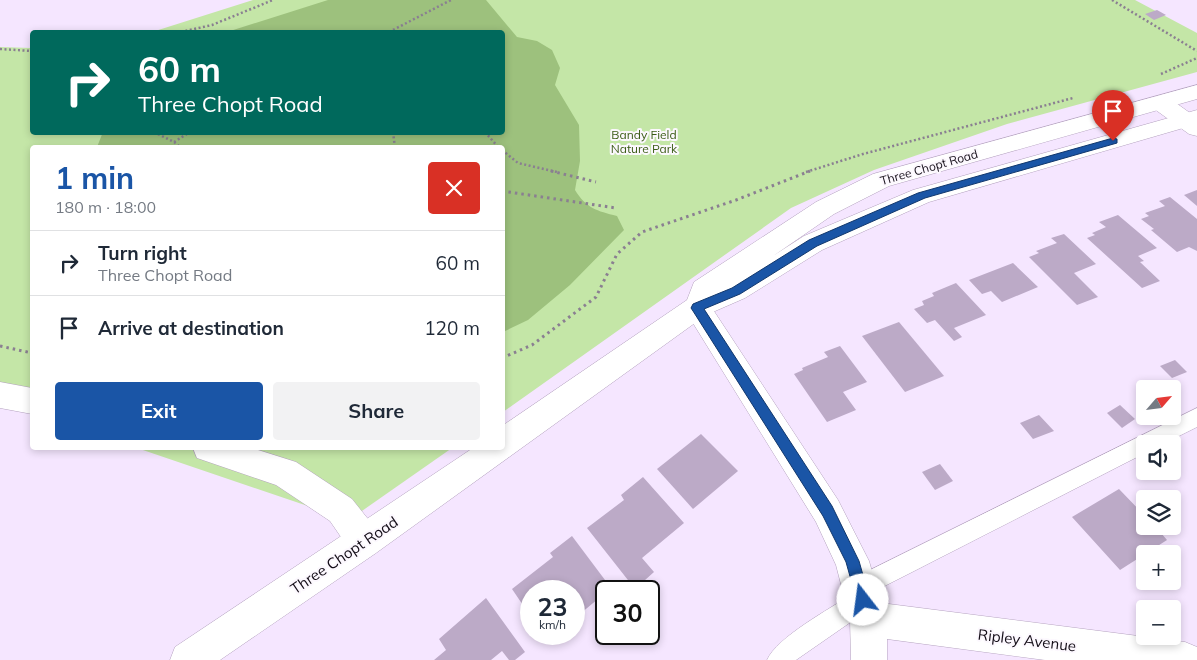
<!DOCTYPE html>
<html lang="en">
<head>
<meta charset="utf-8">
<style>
	:root { --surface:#fff; --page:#f2f2f3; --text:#1f2937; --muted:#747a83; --line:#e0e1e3; --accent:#1a55a6 }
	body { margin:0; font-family:Mulish,sans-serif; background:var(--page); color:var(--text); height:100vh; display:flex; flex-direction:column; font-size:19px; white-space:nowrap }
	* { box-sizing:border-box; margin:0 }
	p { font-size:16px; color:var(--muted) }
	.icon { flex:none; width:28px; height:28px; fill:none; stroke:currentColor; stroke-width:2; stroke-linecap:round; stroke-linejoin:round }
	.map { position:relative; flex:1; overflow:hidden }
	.panel { position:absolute; left:30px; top:145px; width:475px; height:305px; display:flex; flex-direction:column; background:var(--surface); border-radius:5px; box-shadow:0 2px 8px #0003 }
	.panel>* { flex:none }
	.top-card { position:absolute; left:30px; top:30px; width:475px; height:105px; border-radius:5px; box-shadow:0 2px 8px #0003; background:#00695c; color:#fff; overflow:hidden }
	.needle { width:32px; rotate:62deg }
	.buttons { position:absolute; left:1136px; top:380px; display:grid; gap:10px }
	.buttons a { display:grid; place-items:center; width:45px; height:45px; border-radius:5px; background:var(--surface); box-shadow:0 2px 8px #0003; font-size:25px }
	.speed { position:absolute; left:520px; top:580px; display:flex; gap:10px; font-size:25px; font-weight:700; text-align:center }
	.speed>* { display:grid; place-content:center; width:65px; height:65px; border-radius:50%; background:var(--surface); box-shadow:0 2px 8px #0003; line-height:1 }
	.speed small { font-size:12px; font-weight:400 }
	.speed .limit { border:2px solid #111; border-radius:8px; background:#fff; color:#111 }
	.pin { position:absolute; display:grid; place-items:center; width:42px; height:42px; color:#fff; margin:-51px -21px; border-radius:50% 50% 50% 0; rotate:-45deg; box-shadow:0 0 5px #0007 }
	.pin .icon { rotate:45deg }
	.me { position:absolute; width:55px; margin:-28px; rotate:345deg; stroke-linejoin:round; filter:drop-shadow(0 0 4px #0008) }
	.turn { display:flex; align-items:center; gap:18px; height:105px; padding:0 25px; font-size:22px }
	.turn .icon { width:65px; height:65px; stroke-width:2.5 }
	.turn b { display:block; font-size:35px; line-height:42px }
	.round { display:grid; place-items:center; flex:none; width:52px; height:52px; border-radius:5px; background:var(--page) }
	.head { display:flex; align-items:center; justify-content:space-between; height:85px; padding:0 25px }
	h1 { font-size:30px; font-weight:700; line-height:38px; color:var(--accent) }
	.action { display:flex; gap:10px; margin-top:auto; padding:10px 25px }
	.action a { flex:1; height:58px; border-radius:5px; background:var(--accent); color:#fff; font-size:20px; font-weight:700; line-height:58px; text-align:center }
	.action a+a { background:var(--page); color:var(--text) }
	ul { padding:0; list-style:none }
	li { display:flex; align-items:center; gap:15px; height:65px; padding:0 25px; border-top:1px solid var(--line) }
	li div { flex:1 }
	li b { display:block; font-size:19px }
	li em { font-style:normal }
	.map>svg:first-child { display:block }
	.green { fill:#c4e6a7 }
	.forest { fill:#9dc17d }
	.building { fill:#bcaac7 }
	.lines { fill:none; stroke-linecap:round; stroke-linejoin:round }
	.service-casing { stroke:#b3a1be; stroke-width:1 }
	.minor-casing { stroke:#b3a1be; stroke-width:1 }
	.secondary-casing { stroke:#b3a1be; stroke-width:1 }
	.path-far1 { stroke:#8a7f91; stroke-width:2.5; stroke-dasharray:2 2.5; stroke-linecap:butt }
	.path { stroke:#8a7f91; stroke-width:3; stroke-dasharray:2.5 4; stroke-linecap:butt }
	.service { fill:#fff; fill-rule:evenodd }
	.minor { fill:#fff; fill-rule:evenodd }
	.secondary { fill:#fff; fill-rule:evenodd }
	.route { fill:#1a55a6; stroke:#11376c }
	.labels { text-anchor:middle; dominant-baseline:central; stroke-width:4; stroke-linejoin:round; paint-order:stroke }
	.park-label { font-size:12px; fill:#3b5c16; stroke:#fcf8fe }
	.street-label { font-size:12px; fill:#130d17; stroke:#fcf8fe }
	.near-street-label { font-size:15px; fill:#130d17; stroke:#fcf8fe }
</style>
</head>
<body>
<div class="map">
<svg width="1197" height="660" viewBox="0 0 1197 660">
	<rect width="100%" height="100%" fill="#f5e6ff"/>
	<g class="green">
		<polygon points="253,0 1135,0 1197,33 1197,72 1007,124 874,170 791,208 503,412 502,148 32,148 32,413 0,403 0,47 32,48 32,132 502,132 502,32 152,32"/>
		<polygon points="137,448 452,448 349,520"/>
	</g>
	<path class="forest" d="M328 0H486L517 37 537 41 552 50 560 68 555 85 579 125 580 161 575 190C586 208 597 211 617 216L624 230 570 285 528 320 503 332 502 148 97 147 103 132H502V32H227Z"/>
	<g class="building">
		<polygon points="1157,10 1166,15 1154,20 1145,14"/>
		<polygon points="1197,190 1197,206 1184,195"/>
		<polygon points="1170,197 1197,219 1197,251 1189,247 1177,252 1151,230 1154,229 1141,219 1149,216 1145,213 1165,206 1159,201"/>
		<polygon points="1118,215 1157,248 1138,256 1144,261 1140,262 1160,281 1142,288 1087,238 1095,235 1092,233 1106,227 1099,222"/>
		<polygon points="1064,234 1096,264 1074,273 1098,297 1077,305 1029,257 1039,253 1036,251 1057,243 1051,238"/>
		<polygon points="1013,263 1038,287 1002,302 991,291 982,294 969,280"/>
		<polygon points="956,283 986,315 954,328 962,337 954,341 935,320 927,323 914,309 924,305 922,301 934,296 932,293"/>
		<polygon points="899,322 944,376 905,392 862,336"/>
		<polygon points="840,346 867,382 843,392 856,410 827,422 794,374 803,370 802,368 828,357 824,352"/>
		<polygon points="1175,360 1187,372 1172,378 1160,366"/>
		<polygon points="1120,405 1135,419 1122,428 1107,413"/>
		<polygon points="1039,415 1054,431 1033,439 1020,423"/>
		<polygon points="701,434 738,471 693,509 657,469"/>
		<polygon points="940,464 953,481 935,490 922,472"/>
		<polygon points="643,477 684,523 642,558 654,572 635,589 587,528 624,500 621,495"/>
		<polygon points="1119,489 1145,516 1145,526 1155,526 1167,540 1120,570 1072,517"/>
		<polygon points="572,536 611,588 574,619 574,591 531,591 531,617 512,589 553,557 550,553"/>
		<polygon points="486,598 525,652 515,660 509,660 502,651 491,660 434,660 446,650 439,639"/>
	</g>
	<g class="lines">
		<g class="service-casing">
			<path id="service" d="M1197 408V427L1163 444H1145V453L871 593 874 600 871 608 796 660H767C777 637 830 609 852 594L849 587 852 579Z"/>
		</g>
		<g class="minor-casing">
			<g id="minor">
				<polygon points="1161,96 1169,98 1197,118 1197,136 1189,134 1153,108 1150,103 1153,98"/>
				<polygon points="697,296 706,299 838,500 869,561 881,603 1185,642 1197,647 1197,660 1045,660 887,639 887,660 851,660 850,619 836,565 816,522 688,315 684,307 688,299"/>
				<polygon points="0,382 32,388 32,414 0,408"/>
				<polygon points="193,448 252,448 296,462 352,499 376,529 381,541 376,553 364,558 352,553 330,521 276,485 197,458"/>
			</g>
		</g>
		<g class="secondary-casing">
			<polygon id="secondary" points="1197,85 1197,99 889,186 834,214 773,256 804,236 913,190 1197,110 1197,124 929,202 822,250 745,298 706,315 376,553 220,660 170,660 175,647 473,448 502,448 502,426 687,300 694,282 816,202 873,174"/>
		</g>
		<g class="path-far1">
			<polyline points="1112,0 1197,51"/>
			<polyline points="181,32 212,25 273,0"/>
			<polyline points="389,32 451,0"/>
			<polyline points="0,49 32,51"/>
			<polyline points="1161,74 1197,58"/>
			<polyline points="154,132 174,142 181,148"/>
			<polyline points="393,132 395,148"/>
			<polyline points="485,132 499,148"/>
			<polyline points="174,142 190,132"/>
			<polyline points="502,150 518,163 557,172"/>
			<polyline points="806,172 863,154 1073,98"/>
		</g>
		<g class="path">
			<polyline points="551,171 596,182"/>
			<polyline points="502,191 616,208"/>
			<polyline points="0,346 32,353"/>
			<polyline points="502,358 532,345 596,297 617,254 642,232 736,200 810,171"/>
		</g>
		<use href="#service" class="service"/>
		<use href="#minor" class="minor"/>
		<use href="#secondary" class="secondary"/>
	</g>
	<polygon class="route" points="1113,138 1117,139 1117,143 925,198 817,246 740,294 704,309 832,506 859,561 870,600 868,605 863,607 858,605 846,562 823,516 693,311 691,308 693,304 732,288 809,240 918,193"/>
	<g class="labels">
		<g class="park-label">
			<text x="644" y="134">Bandy Field<tspan x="644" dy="14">Nature Park</tspan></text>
		</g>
		<g class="street-label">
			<text transform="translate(929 167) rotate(-16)">Three Chopt Road</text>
		</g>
		<g class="near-street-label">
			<text transform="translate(344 555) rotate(-34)">Three Chopt Road</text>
			<text transform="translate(1027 640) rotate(7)">Ripley Avenue</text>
		</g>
	</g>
</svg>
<div class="buttons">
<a><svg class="needle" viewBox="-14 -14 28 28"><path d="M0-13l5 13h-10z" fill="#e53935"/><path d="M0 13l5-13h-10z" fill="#747a83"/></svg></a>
<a><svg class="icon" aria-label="sound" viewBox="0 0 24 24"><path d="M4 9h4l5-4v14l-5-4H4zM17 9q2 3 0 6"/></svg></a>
<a><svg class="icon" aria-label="layers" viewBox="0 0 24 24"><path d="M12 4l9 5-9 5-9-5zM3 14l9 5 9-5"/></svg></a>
<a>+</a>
<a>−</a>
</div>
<div class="speed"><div>23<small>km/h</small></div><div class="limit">30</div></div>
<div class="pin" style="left:1113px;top:141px;background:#d93025"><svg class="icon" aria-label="arrive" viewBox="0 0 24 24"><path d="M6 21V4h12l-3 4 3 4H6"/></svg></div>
<svg class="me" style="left:863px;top:600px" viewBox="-20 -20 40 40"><circle r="19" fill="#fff"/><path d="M0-13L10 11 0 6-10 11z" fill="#1a55a6"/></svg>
<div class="top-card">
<div class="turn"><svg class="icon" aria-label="right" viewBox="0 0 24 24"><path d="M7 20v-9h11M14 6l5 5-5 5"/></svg><div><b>60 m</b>Three Chopt Road</div></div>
</div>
<section class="panel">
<div class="head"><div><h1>1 min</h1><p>180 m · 18:00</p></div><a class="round" style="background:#d93025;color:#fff"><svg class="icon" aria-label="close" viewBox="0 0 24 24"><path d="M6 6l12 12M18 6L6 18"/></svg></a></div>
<ul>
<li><svg class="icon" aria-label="right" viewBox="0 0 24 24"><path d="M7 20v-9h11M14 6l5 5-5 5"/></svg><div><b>Turn right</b><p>Three Chopt Road</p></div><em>60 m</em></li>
<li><svg class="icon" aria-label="arrive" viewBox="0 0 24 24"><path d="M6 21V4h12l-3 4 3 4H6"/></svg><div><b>Arrive at destination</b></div><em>120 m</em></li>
</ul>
<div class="action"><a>Exit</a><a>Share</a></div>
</section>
</div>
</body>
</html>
